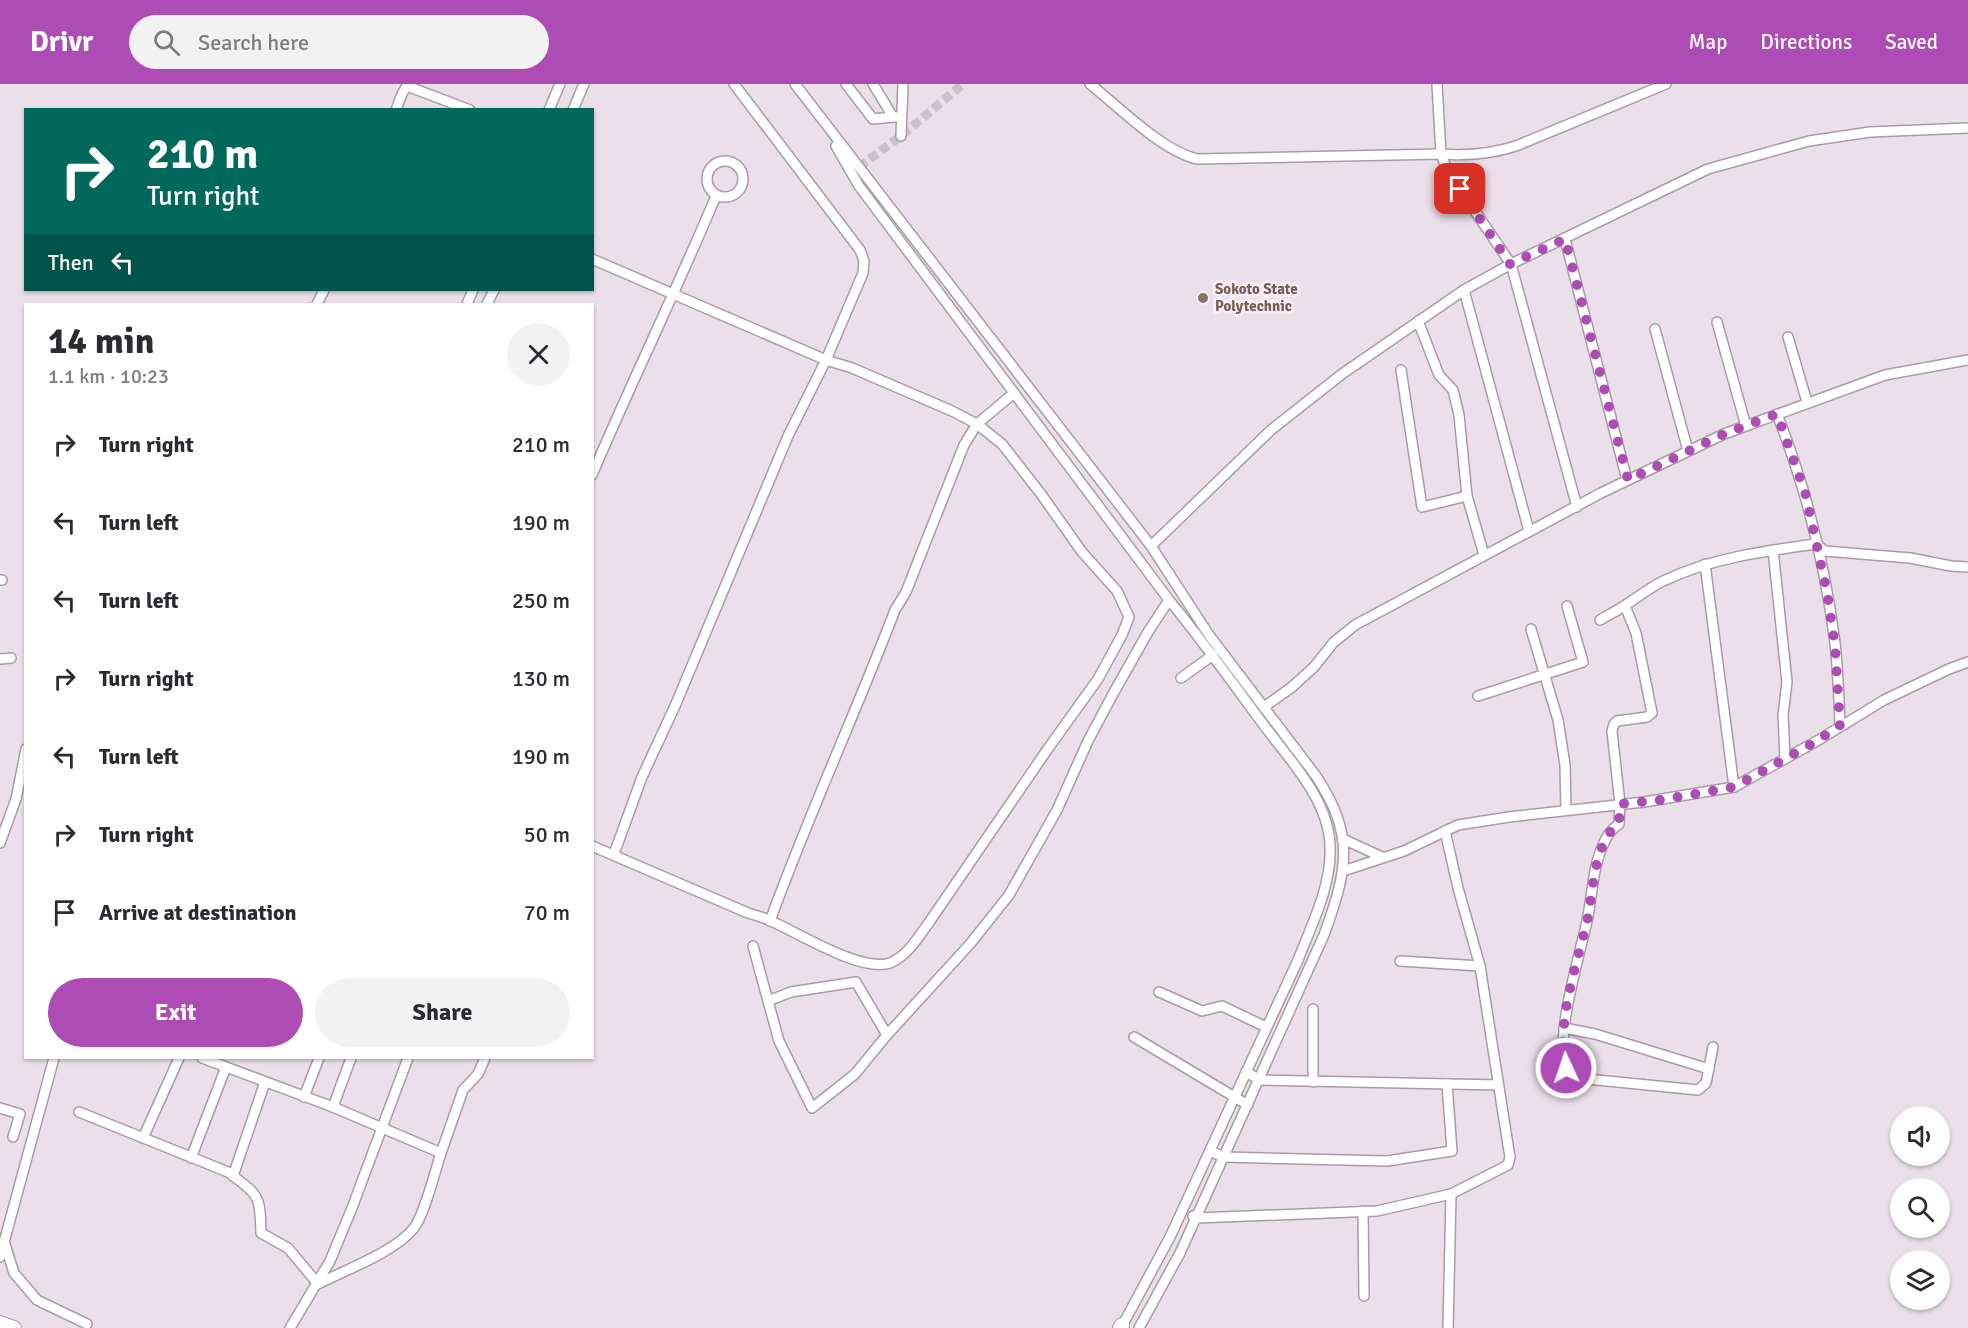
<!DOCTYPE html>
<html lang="en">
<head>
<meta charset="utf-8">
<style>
	:root { --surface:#fff; --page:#f2f2f3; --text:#2b2b33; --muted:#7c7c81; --accent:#ad4cb4 }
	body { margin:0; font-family:Signika,sans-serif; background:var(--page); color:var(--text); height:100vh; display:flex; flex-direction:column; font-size:22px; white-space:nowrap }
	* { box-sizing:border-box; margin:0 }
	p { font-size:20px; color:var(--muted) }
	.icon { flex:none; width:33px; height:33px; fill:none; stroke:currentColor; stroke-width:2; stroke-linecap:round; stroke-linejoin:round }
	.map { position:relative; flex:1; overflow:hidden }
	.side { position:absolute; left:24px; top:219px; width:570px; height:756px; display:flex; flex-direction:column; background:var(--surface); border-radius:0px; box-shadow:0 2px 4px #0004 }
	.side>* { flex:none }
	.top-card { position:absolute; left:24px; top:24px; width:570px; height:183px; border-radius:0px; box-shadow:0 2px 4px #0004; background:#00695c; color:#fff; overflow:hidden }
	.fabs { position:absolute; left:1890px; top:1022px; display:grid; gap:12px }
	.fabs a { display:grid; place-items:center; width:60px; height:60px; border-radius:50%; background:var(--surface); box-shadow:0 2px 4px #0004; font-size:30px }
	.pin { position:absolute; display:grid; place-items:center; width:51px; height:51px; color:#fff; margin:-26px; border-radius:12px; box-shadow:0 3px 9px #0006 }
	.me { position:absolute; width:66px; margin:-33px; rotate:357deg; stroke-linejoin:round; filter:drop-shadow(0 0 4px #0008) }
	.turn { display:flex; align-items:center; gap:21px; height:126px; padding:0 24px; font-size:27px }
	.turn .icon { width:78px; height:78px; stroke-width:2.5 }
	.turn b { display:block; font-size:42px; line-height:51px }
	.then { display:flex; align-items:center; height:57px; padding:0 24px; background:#0003; gap:12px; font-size:22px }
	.round { display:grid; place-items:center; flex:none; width:63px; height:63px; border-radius:32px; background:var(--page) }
	.summary { display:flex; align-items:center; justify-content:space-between; height:102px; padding:0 24px }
	h1 { font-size:36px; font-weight:700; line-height:45px }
	.primary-button { display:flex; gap:12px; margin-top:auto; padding:12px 24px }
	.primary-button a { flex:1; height:69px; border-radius:36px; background:var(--accent); color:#fff; font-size:24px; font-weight:700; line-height:69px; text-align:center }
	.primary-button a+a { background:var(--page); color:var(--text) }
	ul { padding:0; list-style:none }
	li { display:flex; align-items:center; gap:18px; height:78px; padding:0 24px }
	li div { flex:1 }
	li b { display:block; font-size:22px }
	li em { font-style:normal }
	header { display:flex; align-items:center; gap:36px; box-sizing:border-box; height:84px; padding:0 30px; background:var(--accent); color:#fff }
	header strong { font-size:28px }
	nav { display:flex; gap:33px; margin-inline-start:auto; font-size:21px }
	.search { width:420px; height:54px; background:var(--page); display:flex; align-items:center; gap:15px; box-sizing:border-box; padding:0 21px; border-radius:33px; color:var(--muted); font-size:22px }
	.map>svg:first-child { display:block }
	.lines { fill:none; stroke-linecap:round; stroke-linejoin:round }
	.minor-tunnel { stroke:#cbc0c9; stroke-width:9; stroke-dasharray:9 4.5; stroke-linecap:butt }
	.minor-casing { stroke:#a79ca6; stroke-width:12 }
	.highway-casing { stroke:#a79ca6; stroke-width:16 }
	.minor { stroke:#fff; stroke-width:9 }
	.highway { stroke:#fff; stroke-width:14 }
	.route { stroke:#ad4cb4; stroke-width:10; stroke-dasharray:0 18 }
	.education-dot { fill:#8d6e63; stroke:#f8ecf6; stroke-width:2 }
	.labels { text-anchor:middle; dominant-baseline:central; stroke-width:6; stroke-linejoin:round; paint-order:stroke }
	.education-label { font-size:15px; font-weight:bold; fill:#785e54; stroke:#f8ecf6; text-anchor:start }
</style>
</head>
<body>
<header>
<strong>Drivr</strong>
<div class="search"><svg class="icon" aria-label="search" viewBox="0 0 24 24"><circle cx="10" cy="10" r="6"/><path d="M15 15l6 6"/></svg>Search here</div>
<nav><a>Map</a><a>Directions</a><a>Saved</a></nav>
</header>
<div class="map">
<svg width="1968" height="1244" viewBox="0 0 1968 1244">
	<rect width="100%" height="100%" fill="#ebdfe9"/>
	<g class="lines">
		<polyline class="minor-tunnel" points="859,83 901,52 963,0"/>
		<g class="minor-casing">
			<g id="minor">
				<path d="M795 0 1151 462 1209 551 1316 692C1356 752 1347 787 1324 851L1180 1169 1139 1244"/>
				<polyline points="846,0 873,35 893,33"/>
				<polyline points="873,0 893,33 897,33"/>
				<path d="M1090 0C1120 24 1161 66 1197 75L1441 70C1467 72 1491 70 1516 62L1666 0"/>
				<polyline points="1437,0 1441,70 1447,86 1511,180 1577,423"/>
				<polyline points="407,2 470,26"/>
				<polyline points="396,26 402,10 408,0"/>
				<polyline points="549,26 560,0"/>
				<polyline points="573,26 584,0"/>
				<polyline points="901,52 903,0"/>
				<path d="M836 62 859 102 1169 516C1202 556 1232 598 1263 640 1289 675 1329 716 1330 762 1332 801 1312 840 1298 876L1170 1153 1121 1244"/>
				<circle cx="725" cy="95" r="18"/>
				<polyline points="1565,155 1627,396"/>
				<path d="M592 175 826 276 852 284 952 327 977 340 1002 360 1041 410 1082 468 1117 507 1129 533 1122 551 1098 595 1047 666 928 840C917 855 907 872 890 879 861 889 797 848 769 836 762 833 755 831 748 829L592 762"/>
				<polyline points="1464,206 1529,447"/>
				<polyline points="317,220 324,206"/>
				<polyline points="467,220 473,206"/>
				<polyline points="487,220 494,206"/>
				<polyline points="1418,237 1439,291 1453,306 1459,331 1467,412 1484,471"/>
				<polyline points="1717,238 1746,342"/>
				<polyline points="1655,245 1688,367"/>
				<polyline points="1788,253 1807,318"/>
				<polyline points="1401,286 1422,423 1467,412"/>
				<path d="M1777 330C1806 404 1825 480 1835 559 1838 586 1839 614 1840 641"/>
				<path d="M592 391C632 297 677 205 716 112"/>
				<polyline points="1151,462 1271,346 1342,290 1464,206 1511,180 1708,85 1809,57 1870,48 1968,44"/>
				<polyline points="1773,466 1787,598 1783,631 1785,674"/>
				<polyline points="1705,480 1734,703"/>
				<polyline points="0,496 2,496"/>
				<path d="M1625 522 1636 549 1652 629 1647 633 1617 637 1614 640 1612 647 1620 720 1619 740C1611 746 1607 751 1603 761 1593 782 1592 813 1587 837 1580 871 1552 959 1568 989L1577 994 1698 1006 1706 999 1713 963"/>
				<path d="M1600 536C1608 531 1617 527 1624 522 1637 514 1649 504 1663 497 1712 474 1763 467 1816 460L1825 467 1837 468 1910 474 1951 482 1968 483"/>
				<polyline points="1531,545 1558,636 1565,681 1566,726"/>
				<polyline points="0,575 11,574"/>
				<polyline points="1181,594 1213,571"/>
				<polyline points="1478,612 1583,578 1567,522"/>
				<polyline points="1264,623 1292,603 1314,583 1333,559 1355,541 1601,409 1724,350 1885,291 1968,276"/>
				<polyline points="1343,755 1382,773"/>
				<polyline points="0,759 16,715 26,665"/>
				<polyline points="614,770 642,693 675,622 788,352 826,276 863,189 864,177 860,166 734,0"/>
				<polyline points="1343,787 1404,767 1458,741 1509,733 1644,718 1734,703 1817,657 1884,616 1949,585 1968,578"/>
				<path d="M770 837C808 732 855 631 895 526L906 508 964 361 977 340 1014 309"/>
				<polyline points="753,862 768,917 791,908 856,898 887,951 970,860 1009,811 1057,726 1088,657 1113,610 1148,548 1169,516"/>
				<polyline points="1400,877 1480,882"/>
				<polyline points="1159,908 1202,927 1222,922 1266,943"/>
				<polyline points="768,917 779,957 812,1024 855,990 887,951"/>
				<polyline points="1313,925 1313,998"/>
				<polyline points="1564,944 1595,950 1709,985"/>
				<polyline points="1134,953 1248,1021"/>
				<polyline points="1246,988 1260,996 1498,1001"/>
				<polyline points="304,1013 319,974"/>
				<polyline points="333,1023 351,974"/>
				<polyline points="0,1024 20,1030 13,1053"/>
				<path d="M79 1028 228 1088C259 1112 260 1109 261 1149L288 1164 318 1200C345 1186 395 1168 414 1144 425 1129 435 1087 441 1069L333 1023 202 974"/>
				<polyline points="143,1054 179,974"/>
				<polyline points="1210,1067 1224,1073 1387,1077 1452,1067 1447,1000"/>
				<polyline points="441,1069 463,1006 478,990 485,974"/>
				<polyline points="191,1074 226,983"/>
				<polyline points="233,1092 265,998"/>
				<polyline points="1363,1127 1364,1212"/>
				<polyline points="1193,1132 1196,1134 1377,1127 1451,1110 1508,1081 1510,1073 1508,1061 1480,882 1458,804 1445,747"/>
				<polyline points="4,1157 14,1189 37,1216 87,1240"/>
				<polyline points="0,1173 54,974"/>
				<polyline points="290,1244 330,1177 352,1124 408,974"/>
				<polyline points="1448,1244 1451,1110"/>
			</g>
		</g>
		<g class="highway-casing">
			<g id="highway">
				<polyline points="0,1239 14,1244"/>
				<polyline points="1120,1244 1122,1241"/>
			</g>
		</g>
		<use href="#minor" class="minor"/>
		<use href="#highway" class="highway"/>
	</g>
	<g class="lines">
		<path class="route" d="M1460 105 1510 180 1565 155 1628 396 1724 350 1777 330 1805 408 1827 508 1835 562 1840 641 1817 657 1734 703 1661 716 1620 720 1619 740C1611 746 1607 751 1603 761 1593 783 1592 814 1587 838 1576 883 1556 939 1566 984"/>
	</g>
	<circle class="education-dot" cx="1203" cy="214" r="6"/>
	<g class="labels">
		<g class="education-label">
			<text x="1215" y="205">Sokoto State<tspan x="1215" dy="17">Polytechnic</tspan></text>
		</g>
	</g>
</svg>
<div class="fabs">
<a><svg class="icon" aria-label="sound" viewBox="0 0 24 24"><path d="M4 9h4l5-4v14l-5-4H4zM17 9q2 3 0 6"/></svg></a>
<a><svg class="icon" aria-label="search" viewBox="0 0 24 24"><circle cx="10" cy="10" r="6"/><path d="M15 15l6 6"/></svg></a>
<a><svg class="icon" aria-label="layers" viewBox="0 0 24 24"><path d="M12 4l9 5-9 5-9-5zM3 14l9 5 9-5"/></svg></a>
</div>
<div class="pin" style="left:1460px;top:105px;background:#d93025"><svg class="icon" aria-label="arrive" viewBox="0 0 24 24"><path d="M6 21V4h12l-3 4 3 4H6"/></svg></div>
<svg class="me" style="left:1566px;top:984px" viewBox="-20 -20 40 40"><circle r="17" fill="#ad4cb4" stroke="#fff" stroke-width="3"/><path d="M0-11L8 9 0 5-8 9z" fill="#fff"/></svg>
<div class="top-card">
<div class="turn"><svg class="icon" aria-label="right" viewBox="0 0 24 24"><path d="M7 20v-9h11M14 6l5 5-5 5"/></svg><div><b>210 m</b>Turn right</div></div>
<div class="then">Then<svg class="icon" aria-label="left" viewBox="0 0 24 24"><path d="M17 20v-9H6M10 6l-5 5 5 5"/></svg></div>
</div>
<section class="side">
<div class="summary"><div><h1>14 min</h1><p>1.1 km · 10:23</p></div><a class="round"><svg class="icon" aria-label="close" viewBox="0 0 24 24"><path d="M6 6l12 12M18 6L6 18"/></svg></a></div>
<ul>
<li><svg class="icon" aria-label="right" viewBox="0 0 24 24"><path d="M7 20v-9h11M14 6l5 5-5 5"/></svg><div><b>Turn right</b></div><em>210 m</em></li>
<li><svg class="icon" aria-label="left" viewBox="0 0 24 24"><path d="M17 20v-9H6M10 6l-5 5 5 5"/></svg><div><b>Turn left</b></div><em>190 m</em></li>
<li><svg class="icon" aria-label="left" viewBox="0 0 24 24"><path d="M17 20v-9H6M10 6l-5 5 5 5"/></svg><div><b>Turn left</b></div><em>250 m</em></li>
<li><svg class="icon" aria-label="right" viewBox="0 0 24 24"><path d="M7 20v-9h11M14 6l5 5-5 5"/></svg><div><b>Turn right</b></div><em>130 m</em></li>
<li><svg class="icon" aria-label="left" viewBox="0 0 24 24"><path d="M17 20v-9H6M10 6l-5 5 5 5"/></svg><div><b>Turn left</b></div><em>190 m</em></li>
<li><svg class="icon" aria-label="right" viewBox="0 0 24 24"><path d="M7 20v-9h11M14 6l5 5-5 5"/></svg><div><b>Turn right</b></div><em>50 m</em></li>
<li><svg class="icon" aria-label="arrive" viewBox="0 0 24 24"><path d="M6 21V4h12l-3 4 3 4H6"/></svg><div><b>Arrive at destination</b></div><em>70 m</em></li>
</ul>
<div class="primary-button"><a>Exit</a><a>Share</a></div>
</section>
</div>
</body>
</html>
